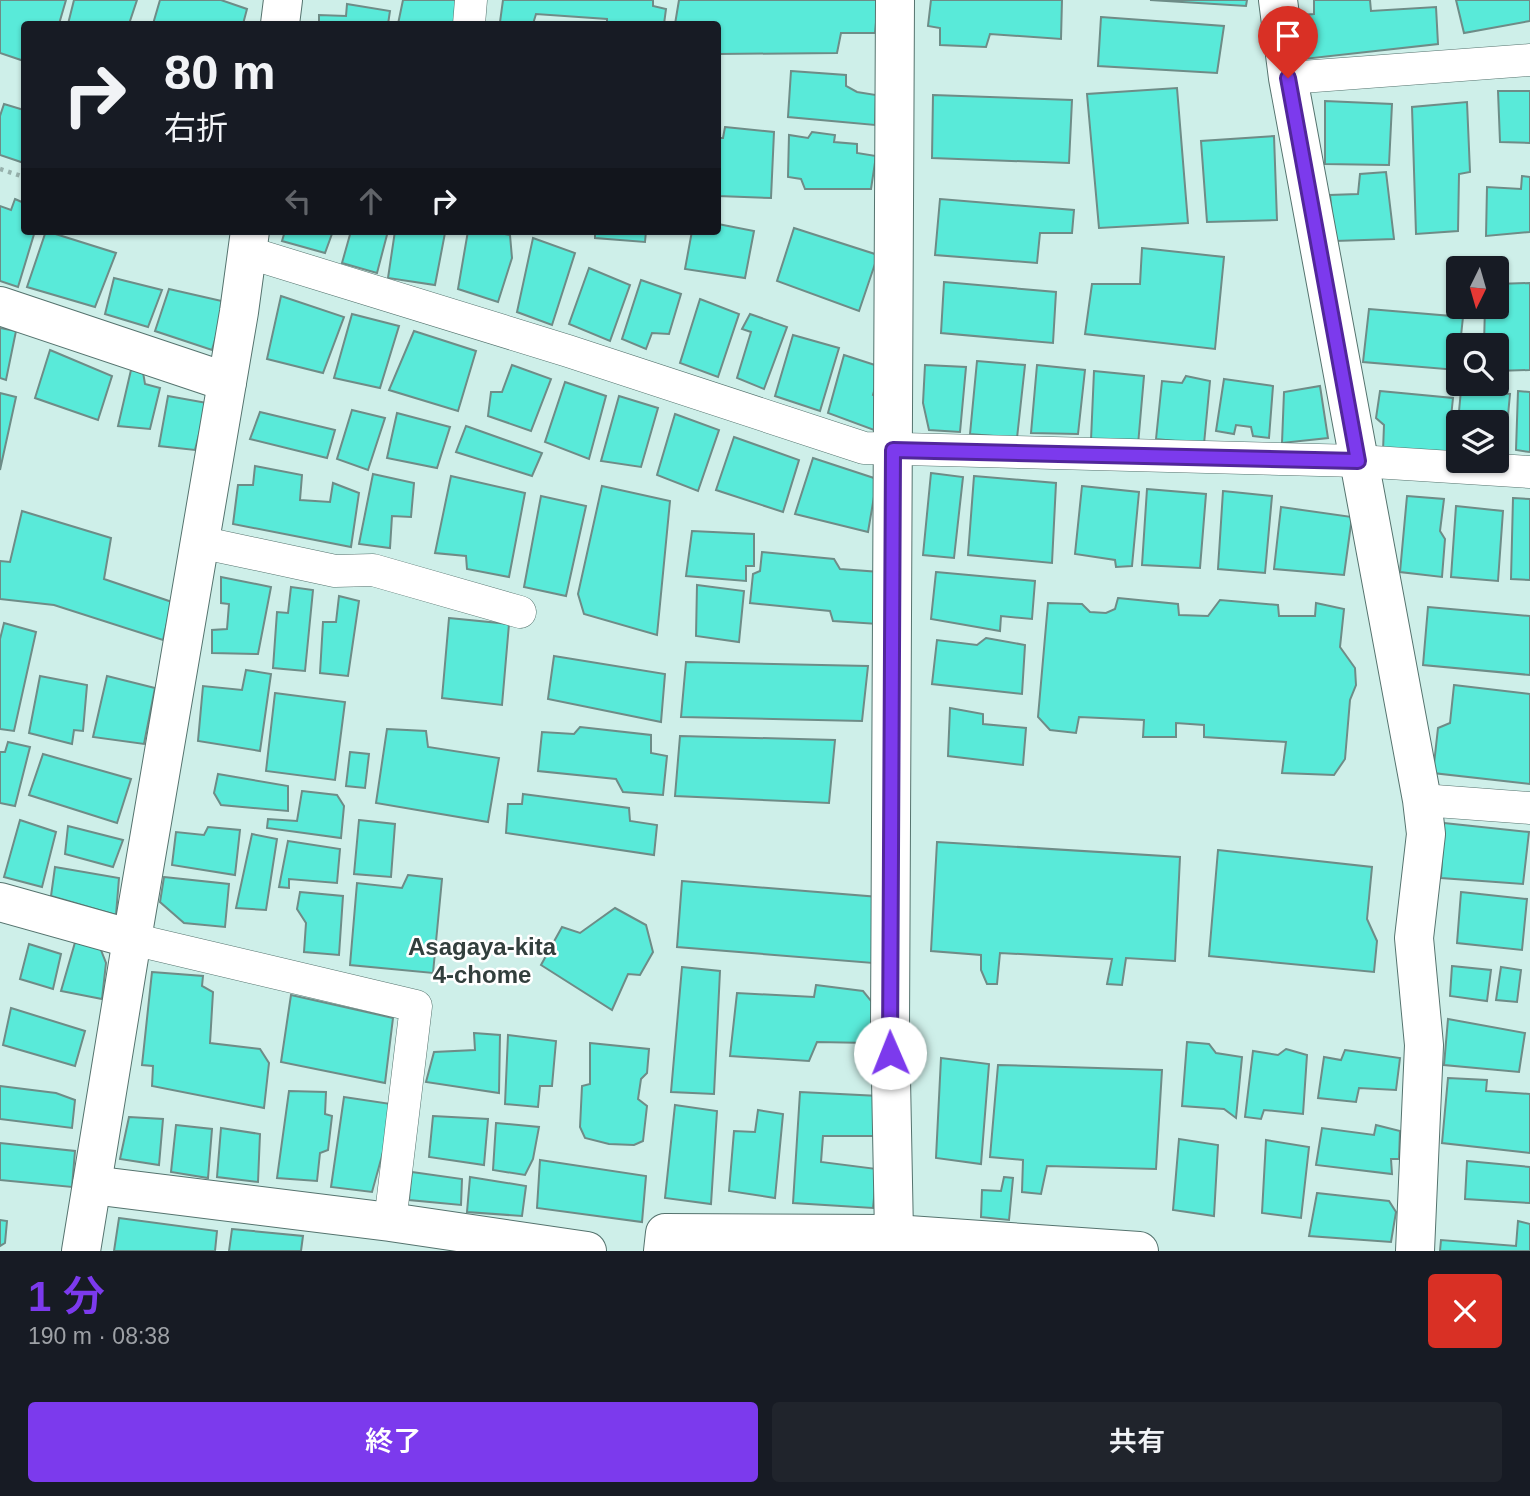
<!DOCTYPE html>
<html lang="ja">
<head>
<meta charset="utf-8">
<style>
	:root { --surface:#171b24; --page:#20242c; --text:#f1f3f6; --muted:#9ea1a6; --accent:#7c3aed }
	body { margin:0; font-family:Helvetica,"Noto Sans JP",sans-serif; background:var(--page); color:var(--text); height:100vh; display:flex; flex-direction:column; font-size:26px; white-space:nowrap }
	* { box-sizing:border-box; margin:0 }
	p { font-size:23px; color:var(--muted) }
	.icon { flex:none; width:38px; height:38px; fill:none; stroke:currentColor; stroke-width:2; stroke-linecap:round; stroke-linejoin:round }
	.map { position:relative; height:1251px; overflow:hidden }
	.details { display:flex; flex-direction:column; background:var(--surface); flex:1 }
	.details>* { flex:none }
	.banner { position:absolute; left:21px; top:21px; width:700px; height:214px; border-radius:7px; box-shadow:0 2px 5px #0004; background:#171b24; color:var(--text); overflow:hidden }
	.needle { width:46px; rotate:185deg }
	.controls { position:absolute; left:1446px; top:256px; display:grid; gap:14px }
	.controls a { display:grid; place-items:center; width:63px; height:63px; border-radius:7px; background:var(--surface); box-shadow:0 2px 5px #0004; font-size:35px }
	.pin { position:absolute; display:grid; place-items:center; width:60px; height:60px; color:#fff; margin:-72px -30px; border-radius:50% 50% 50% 0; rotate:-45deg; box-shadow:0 0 7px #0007 }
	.pin .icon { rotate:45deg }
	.me { position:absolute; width:77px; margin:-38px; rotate:359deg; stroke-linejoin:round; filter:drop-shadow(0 0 5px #0008) }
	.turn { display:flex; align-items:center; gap:24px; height:147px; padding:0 28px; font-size:32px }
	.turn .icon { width:91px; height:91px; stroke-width:2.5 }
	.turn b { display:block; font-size:49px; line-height:60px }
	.lanes { display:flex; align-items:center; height:66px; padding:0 28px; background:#0003; justify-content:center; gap:35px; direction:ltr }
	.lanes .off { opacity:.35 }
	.round { display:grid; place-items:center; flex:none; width:74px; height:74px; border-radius:7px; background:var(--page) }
	.overview { display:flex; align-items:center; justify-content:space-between; height:119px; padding:0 28px }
	h1 { font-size:42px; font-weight:600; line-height:52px; color:var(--accent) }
	.primary-button { display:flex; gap:14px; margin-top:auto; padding:14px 28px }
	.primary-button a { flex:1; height:80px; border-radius:7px; background:var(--accent); color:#fff; font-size:28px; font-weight:600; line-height:80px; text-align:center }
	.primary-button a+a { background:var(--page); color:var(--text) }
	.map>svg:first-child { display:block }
	.building { fill:#59ead9; stroke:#6e8c87; stroke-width:2 }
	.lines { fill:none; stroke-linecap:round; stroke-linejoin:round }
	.service-casing { stroke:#55736e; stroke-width:33 }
	.minor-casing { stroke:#55736e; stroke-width:40 }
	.path { stroke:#97b1ac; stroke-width:4.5; stroke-dasharray:3.5 5; stroke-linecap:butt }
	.service { stroke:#fff; stroke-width:32 }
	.minor { stroke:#fff; stroke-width:38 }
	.route-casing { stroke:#51269a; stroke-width:18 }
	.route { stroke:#7c3aed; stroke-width:12 }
	.labels { text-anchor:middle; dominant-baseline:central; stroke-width:5; stroke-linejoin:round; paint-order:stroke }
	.neighbourhood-label { font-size:24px; font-weight:bold; fill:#323f3d; stroke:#fff }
</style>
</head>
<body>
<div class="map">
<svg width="1530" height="1251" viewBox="0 0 1530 1251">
	<rect width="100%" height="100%" fill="#ceefe9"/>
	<g class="building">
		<polygon points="0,0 66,0 59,24 24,24 24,61 0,53"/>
		<polygon points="74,0 137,0 129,24 68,24"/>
		<polygon points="160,0 221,0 247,9 243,24 153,24"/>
		<polygon points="403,0 462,0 458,24 398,24"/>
		<polygon points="503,0 653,0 653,6 666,9 664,24 607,24 607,19 536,14 533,24 500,22"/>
		<polygon points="679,0 875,0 878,1 875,33 841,33 837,53 718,54 718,24 675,24"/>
		<polygon points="931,0 1062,0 1061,39 990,34 986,47 940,45 940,28 928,26"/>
		<polygon points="1150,0 1247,0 1246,6"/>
		<polygon points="1314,0 1370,0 1371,11 1436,7 1438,44 1304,59 1301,15 1314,14"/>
		<polygon points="1456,0 1530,0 1530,21 1464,33"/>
		<polygon points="347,4 390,11 388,24 319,24 319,15 346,16"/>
		<polygon points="1101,17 1224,26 1217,73 1098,66"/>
		<polygon points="791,71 846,75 846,86 857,92 876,95 875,125 788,117"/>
		<polygon points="1177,88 1188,223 1099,228 1087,94"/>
		<polygon points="1498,91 1530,91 1530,143 1500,142"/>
		<polygon points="933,95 1072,100 1069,163 932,158"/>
		<polygon points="1325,101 1392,104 1389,165 1325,164"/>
		<polygon points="1467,102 1470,172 1459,174 1458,231 1416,234 1412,107"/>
		<polygon points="4,104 24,110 24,163 0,155 0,116"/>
		<polygon points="725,127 774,132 771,198 718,196 718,138 723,138"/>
		<polygon points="812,132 835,135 834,142 857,144 857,153 876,156 871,189 805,189 801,179 788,177 789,135 808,138"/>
		<polygon points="1274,136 1277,220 1207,222 1201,141"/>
		<polygon points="1386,172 1394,239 1335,241 1330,195 1358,194 1360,174"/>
		<polygon points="1522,176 1530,177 1530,232 1486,236 1487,187 1521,189"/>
		<polygon points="15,199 24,203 24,231 35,231 18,287 0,281 0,206 11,210"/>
		<polygon points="940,199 1074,210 1072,233 1040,233 1037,263 935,255"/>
		<polygon points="718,224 754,231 745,278 685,269 692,231 718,231"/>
		<polygon points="794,228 878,255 859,311 777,281"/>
		<polygon points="46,231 116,253 95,307 27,287"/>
		<polygon points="285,231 333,231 325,253 282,241"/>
		<polygon points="351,231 388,231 377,273 342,263"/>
		<polygon points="395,231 445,233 435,285 388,278"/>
		<polygon points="468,231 489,231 510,235 512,258 498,302 458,289"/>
		<polygon points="595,231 646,231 645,242 595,238"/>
		<polygon points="533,238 575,253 552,325 517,312"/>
		<polygon points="1142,248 1224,257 1215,349 1085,334 1092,284 1140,284"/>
		<polygon points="589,268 630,285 610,341 569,324"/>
		<polygon points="114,278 162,290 148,327 105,314"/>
		<polygon points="641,280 681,294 669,334 652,333 646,349 622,339"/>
		<polygon points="944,282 1056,292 1053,343 941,333"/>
		<polygon points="1530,283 1530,370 1496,371 1496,345 1484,345 1485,306 1496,306 1496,284"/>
		<polygon points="169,289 226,302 212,350 155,331"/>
		<polygon points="281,296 344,317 323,373 267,359"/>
		<polygon points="700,299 739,314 718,377 680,363"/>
		<polygon points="1369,309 1463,317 1460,345 1458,345 1457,370 1363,362"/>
		<polygon points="352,314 399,326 380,388 334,378"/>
		<polygon points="750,314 787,327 764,389 737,378 751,332 742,329"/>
		<polygon points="0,328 16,331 6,380 0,378"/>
		<polygon points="414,331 476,351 458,411 389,390"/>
		<polygon points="793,335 839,348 820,411 775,396"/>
		<polygon points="50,350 112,376 98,420 35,398"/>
		<polygon points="844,355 881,367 873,395 882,399 874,430 828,413"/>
		<polygon points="977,361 1025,365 1017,438 970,434"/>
		<polygon points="512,365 551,379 531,431 488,416 491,392 502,392"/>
		<polygon points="925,365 966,367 960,432 929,430 923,403"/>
		<polygon points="1037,365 1085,370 1078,434 1031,433"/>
		<polygon points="131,370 143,372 145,384 160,388 150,429 118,426"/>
		<polygon points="1094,371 1144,376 1138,445 1091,440"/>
		<polygon points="1186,376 1210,381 1204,444 1156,439 1162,381 1182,383"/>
		<polygon points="1224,379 1273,386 1269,438 1253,436 1251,427 1236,425 1234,434 1216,431"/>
		<polygon points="565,382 606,396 589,459 545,442"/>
		<polygon points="1320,386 1328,438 1282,443 1284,392"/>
		<polygon points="1461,390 1510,394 1504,458 1496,457 1496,422 1458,422"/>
		<polygon points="1380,391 1453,398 1447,456 1383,451 1384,425 1376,418"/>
		<polygon points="1518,391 1530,392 1530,452 1516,450"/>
		<polygon points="0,393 16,397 0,470"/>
		<polygon points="168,396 207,403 195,450 159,446"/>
		<polygon points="619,396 658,408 641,467 601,461"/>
		<polygon points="352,410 385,418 368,470 337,459"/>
		<polygon points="260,412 335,430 327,458 250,439"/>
		<polygon points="397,413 450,427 437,468 387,458"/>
		<polygon points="675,414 719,430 698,491 657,475"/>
		<polygon points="466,426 542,453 532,476 456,452"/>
		<polygon points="734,437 799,460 783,512 716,490"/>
		<polygon points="813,458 877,479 868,532 795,514"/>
		<polygon points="255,466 302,475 300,500 330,502 333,483 359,493 351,547 233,524 238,485 253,485"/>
		<polygon points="931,473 963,477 954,558 923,555"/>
		<polygon points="373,474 414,483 411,517 392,516 390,548 359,544"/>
		<polygon points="451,476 525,493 509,577 467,569 466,556 435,553"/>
		<polygon points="974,476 1056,483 1052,563 968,555"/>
		<polygon points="602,486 670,501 657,635 584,614 578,594"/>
		<polygon points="1082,486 1139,492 1132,566 1116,567 1115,560 1075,554"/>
		<polygon points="1147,489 1206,494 1200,568 1142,565"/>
		<polygon points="1223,491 1272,496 1265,573 1218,569"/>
		<polygon points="541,496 586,506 566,596 524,587"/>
		<polygon points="1407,496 1444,499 1440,531 1445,539 1442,577 1400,572"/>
		<polygon points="1513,498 1530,499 1530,580 1511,579"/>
		<polygon points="1456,506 1503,511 1498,581 1451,577"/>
		<polygon points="1281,507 1352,517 1344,575 1274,569"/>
		<polygon points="22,511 111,538 104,579 172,602 163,640 54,605 0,599 0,561 10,562"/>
		<polygon points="692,531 754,534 754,566 746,566 746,581 686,576"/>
		<polygon points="762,552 834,559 840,569 880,572 878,624 833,621 830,611 750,603 753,574 760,571"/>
		<polygon points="936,572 1035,581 1032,619 1001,616 1000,631 931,619"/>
		<polygon points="221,577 271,587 258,654 212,653 212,630 227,629 229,604 221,603"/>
		<polygon points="697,585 744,591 739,642 696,636"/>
		<polygon points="291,587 313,590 305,671 273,668 277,612 288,613"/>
		<polygon points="339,596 359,601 348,676 320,673 323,622 336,622"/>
		<polygon points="1118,598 1178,604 1179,615 1208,616 1220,600 1278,605 1279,616 1315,616 1316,603 1344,609 1340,647 1355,668 1356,685 1350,700 1345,759 1334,775 1282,773 1286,742 1204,737 1204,725 1176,723 1176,737 1143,737 1144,720 1079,717 1076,733 1050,730 1038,717 1048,603 1082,604 1090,612 1106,613 1115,609"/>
		<polygon points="1428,607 1530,616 1530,675 1423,665"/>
		<polygon points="449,618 509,624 502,705 442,698"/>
		<polygon points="4,623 36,632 14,731 0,729 0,639"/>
		<polygon points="986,638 1025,645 1022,694 932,684 937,640 977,645"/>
		<polygon points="554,656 665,674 661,722 548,699"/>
		<polygon points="686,662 868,666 862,721 681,717"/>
		<polygon points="246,670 271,674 260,751 198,741 203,686 242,690"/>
		<polygon points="40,676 87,685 83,731 74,730 72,744 29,733"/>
		<polygon points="107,676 155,688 144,744 93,737"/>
		<polygon points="1454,685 1530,694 1530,784 1433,773 1438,728 1450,723"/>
		<polygon points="275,693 345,702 335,780 266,771"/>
		<polygon points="950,708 983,714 983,724 1026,728 1023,765 948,756"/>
		<polygon points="580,727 651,735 651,753 667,756 663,795 623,792 616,779 538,771 542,732 574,734"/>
		<polygon points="387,729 426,731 428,747 499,758 488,822 376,803"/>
		<polygon points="680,736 835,740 829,803 675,796"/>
		<polygon points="8,742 30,747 15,806 0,803 0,752 5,752"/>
		<polygon points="350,752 369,754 365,788 346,786"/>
		<polygon points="43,754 131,779 117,823 29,795"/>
		<polygon points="218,774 288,786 288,811 221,805 214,793"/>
		<polygon points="302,791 337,795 344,806 341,838 267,828 268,819 297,821"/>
		<polygon points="523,794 629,808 630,821 657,825 654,855 506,833 508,804 522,804"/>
		<polygon points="20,820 56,832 42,887 4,877"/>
		<polygon points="359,820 395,824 391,877 354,874"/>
		<polygon points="1444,823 1529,832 1523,884 1441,878"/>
		<polygon points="68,826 123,840 113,867 65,854"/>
		<polygon points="208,827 240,830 235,875 172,865 176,832 204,835"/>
		<polygon points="252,834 277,839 266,910 236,908"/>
		<polygon points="288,841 340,849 337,883 289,879 289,888 279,887"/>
		<polygon points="937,842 1180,857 1175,961 1126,958 1122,985 1107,984 1112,959 1000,953 997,984 987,984 981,970 981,955 931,951"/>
		<polygon points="1218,850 1372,867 1367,919 1377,941 1374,972 1209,956"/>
		<polygon points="55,867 119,878 116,915 51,896"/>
		<polygon points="408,875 442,879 433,973 350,965 357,883 402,888"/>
		<polygon points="164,877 229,884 225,927 184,923 160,902"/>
		<polygon points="682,881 879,897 873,963 677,947"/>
		<polygon points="300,892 343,896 339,955 304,952 306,923 297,909"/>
		<polygon points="1461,892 1527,899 1522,950 1457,943"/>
		<polygon points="615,908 646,925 653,952 640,975 628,974 612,1010 541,965 562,927 580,933"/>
		<polygon points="76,939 99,945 106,963 102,999 61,991"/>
		<polygon points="29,944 61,954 53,989 20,979"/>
		<polygon points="1452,966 1491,970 1487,1001 1450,996"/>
		<polygon points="682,967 720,971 714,1094 671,1092"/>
		<polygon points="1501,967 1521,970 1517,1002 1496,1000"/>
		<polygon points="152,972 203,976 202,986 213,992 210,1043 260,1049 269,1063 264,1108 152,1086 153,1066 142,1065"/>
		<polygon points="816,985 863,991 872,1002 870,1043 817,1042 809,1061 730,1056 737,993 814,997"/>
		<polygon points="291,995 393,1018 385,1083 281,1062"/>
		<polygon points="11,1008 85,1031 75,1066 3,1045"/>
		<polygon points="1448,1019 1525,1033 1519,1072 1444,1065"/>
		<polygon points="474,1033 500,1035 499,1093 426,1082 434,1052 475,1050"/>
		<polygon points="508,1035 556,1041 552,1086 540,1086 538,1107 505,1104"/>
		<polygon points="1187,1042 1209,1044 1216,1053 1242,1057 1236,1118 1224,1109 1182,1106"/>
		<polygon points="590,1043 649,1049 647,1073 641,1079 638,1099 647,1106 643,1141 634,1145 609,1144 585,1138 580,1127 582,1086 590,1084"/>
		<polygon points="1286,1049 1307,1055 1303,1114 1264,1110 1261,1119 1245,1117 1253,1051 1278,1055"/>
		<polygon points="1345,1050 1400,1058 1396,1090 1359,1088 1356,1102 1318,1098 1324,1057 1341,1060"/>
		<polygon points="941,1058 989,1064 981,1164 936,1158"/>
		<polygon points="998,1065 1162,1070 1156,1169 1047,1166 1041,1194 1022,1192 1023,1160 990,1157"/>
		<polygon points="1448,1078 1487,1080 1486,1091 1530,1094 1530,1153 1442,1143"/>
		<polygon points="0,1086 56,1093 75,1100 72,1128 0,1119"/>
		<polygon points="289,1091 326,1092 325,1114 332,1116 328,1150 320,1153 317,1181 277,1178"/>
		<polygon points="800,1092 879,1096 875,1136 823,1136 821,1162 877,1169 873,1208 793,1203"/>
		<polygon points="344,1097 391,1104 388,1134 372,1192 331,1187"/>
		<polygon points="675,1105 717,1111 711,1204 665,1198"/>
		<polygon points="758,1110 783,1114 775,1198 729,1191 734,1131 755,1132"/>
		<polygon points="433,1116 488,1119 484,1165 429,1157"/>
		<polygon points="129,1117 163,1119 159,1165 120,1159"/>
		<polygon points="496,1123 539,1127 533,1159 525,1175 493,1170"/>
		<polygon points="176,1125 212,1129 208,1178 171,1172"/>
		<polygon points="1376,1125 1400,1131 1399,1159 1391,1159 1392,1174 1316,1165 1322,1128 1374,1135"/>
		<polygon points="221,1128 260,1134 258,1182 217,1177"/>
		<polygon points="1179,1139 1218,1145 1214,1216 1173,1210"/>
		<polygon points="1266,1140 1309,1147 1301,1218 1262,1213"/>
		<polygon points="0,1143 75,1151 72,1187 0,1180"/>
		<polygon points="540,1160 646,1176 642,1222 537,1208"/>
		<polygon points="1467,1161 1530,1167 1530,1203 1465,1199"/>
		<polygon points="412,1172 462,1179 461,1205 409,1200"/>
		<polygon points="470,1177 526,1186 522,1216 467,1212"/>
		<polygon points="1004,1177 1013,1178 1009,1220 981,1217 982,1190 1001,1191"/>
		<polygon points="1317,1193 1389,1201 1396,1212 1391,1242 1309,1236"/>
		<polygon points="119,1218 217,1231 215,1251 114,1251"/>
		<polygon points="0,1220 7,1221 5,1243 0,1246"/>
		<polygon points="1518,1221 1530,1224 1530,1251 1440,1251 1441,1240 1516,1246"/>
		<polygon points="232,1229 303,1236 301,1251 229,1251"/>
	</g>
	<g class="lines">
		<g class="service-casing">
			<g id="service">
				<polyline points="469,24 471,0"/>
				<polyline points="1288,78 1530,60"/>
				<polyline points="247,252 568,351 864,448 1358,461 1530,472"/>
				<polyline points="199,542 335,571 373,570 520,612"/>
				<polyline points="1422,800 1530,808"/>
				<polyline points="132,939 416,1006 390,1222"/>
			</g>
		</g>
		<g class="minor-casing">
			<g id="minor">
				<polyline points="1278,0 1288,78 1422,800 1426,834 1414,938 1424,1045 1415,1251"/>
				<polyline points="280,24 283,0"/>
				<polyline points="0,306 227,382"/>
				<polyline points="0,902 132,939"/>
				<polyline points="92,1185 390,1222 587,1251"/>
				<polyline points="894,1234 890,1027 895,0"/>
				<polyline points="81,1251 132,939 239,312 250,231"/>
				<polyline points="663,1251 665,1233 894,1234 1139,1251"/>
			</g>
		</g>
		<polyline class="path" points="0,169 24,177"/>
		<use href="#service" class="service"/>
		<use href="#minor" class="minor"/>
	</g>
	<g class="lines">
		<g class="route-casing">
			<polyline id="route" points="890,1053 893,450 1358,461 1288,78"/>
		</g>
		<use href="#route" class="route"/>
	</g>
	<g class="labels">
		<g class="neighbourhood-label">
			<text x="482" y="946">Asagaya-kita<tspan x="482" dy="28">4-chome</tspan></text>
		</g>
	</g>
</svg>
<div class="controls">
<a><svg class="needle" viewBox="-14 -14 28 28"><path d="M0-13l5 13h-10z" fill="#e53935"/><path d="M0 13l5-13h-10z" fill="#9ea1a6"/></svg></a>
<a><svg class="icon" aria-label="search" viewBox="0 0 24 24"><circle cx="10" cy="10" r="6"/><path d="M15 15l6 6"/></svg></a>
<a><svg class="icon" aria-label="layers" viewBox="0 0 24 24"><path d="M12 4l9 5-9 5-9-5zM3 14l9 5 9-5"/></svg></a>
</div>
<div class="pin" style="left:1288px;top:78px;background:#d93025"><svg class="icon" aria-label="arrive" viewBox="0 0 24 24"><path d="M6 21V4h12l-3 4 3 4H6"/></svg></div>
<svg class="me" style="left:890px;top:1053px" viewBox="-20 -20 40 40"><circle r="19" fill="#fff"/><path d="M0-13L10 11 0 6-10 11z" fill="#7c3aed"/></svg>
<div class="banner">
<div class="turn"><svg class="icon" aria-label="right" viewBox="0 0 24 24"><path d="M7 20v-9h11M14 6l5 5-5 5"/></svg><div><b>80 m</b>右折</div></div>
<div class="lanes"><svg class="icon off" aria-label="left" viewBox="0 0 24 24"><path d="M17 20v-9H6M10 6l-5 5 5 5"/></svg><svg class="icon off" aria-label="ahead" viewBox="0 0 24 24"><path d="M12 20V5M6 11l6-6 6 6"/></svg><svg class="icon" aria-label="right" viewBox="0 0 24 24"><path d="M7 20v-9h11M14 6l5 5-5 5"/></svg></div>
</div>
</div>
<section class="details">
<div class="overview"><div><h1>1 分</h1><p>190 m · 08:38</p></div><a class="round" style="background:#d93025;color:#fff"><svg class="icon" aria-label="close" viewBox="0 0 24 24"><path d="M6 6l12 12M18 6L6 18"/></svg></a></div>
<div class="primary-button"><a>終了</a><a>共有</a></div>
</section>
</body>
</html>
